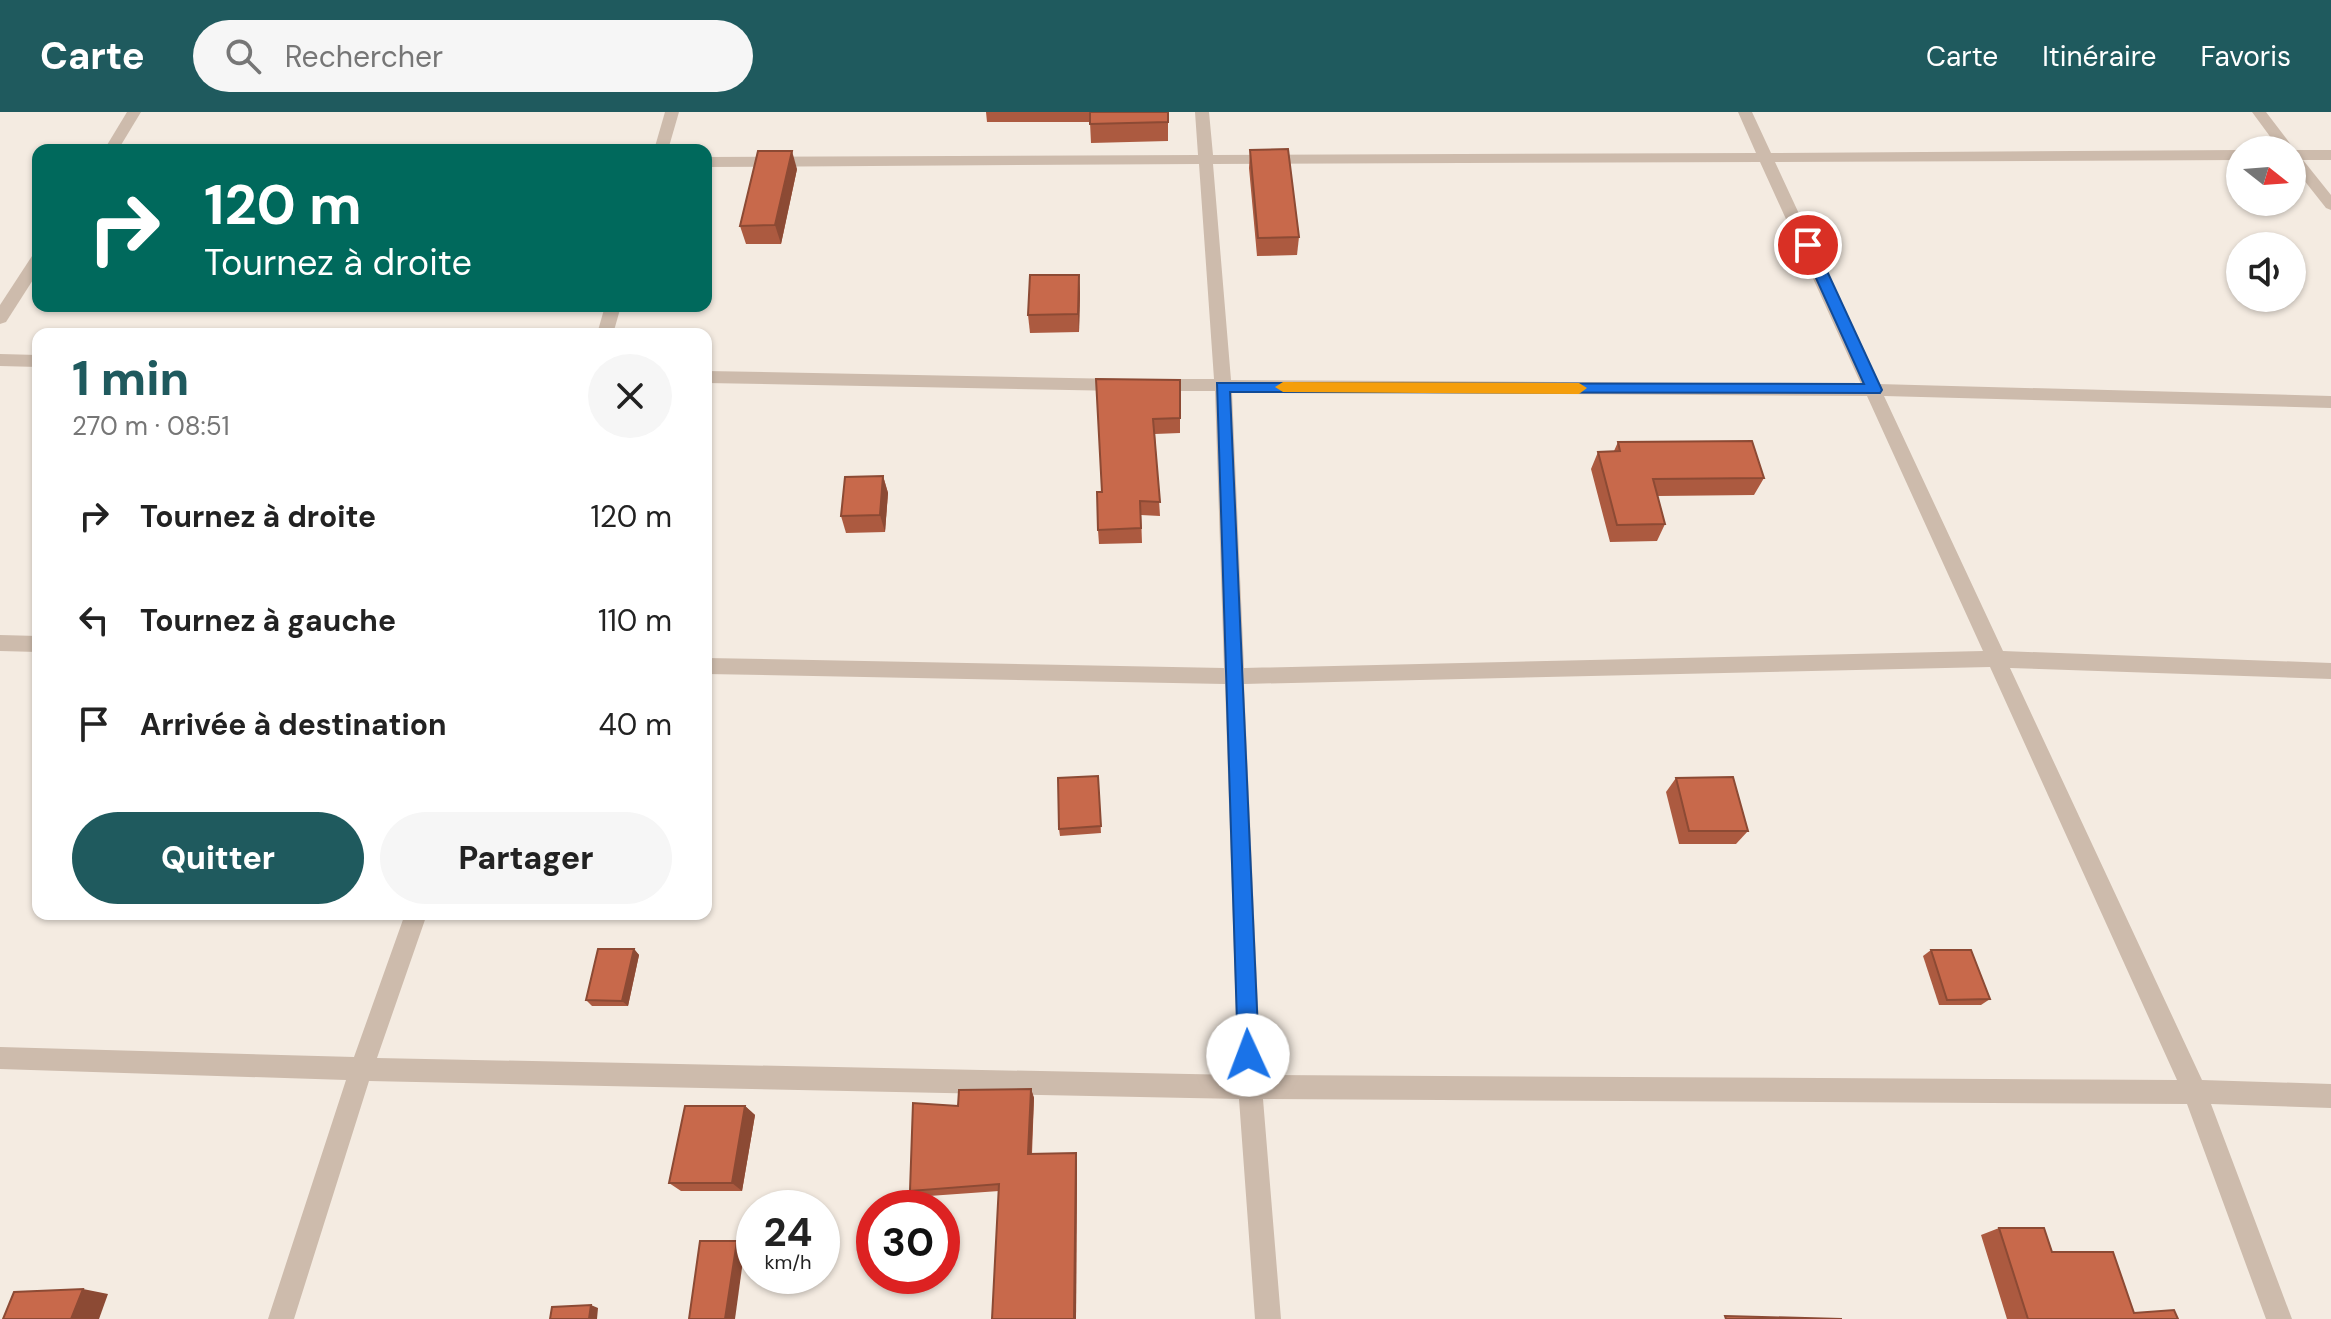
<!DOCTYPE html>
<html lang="fr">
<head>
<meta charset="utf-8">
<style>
	:root { --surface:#fff; --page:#f6f6f6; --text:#222; --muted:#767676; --accent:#1f5a5e }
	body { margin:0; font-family:"DM Sans",sans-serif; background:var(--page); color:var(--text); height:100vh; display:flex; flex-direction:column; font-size:30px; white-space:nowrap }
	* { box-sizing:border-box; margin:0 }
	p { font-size:26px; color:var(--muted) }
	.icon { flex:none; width:44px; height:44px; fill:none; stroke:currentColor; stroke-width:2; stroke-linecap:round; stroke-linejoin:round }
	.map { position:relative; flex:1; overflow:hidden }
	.sheet { position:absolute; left:32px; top:216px; width:680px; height:592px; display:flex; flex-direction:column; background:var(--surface); border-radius:16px; box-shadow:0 2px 6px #0004 }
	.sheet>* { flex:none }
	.guide { position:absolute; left:32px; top:32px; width:680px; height:168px; border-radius:16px; box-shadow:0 2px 6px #0004; background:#00695c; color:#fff; overflow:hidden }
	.needle { width:52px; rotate:107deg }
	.tools { position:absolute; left:2226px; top:24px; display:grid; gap:16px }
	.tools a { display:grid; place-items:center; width:80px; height:80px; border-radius:50%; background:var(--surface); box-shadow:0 2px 6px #0004; font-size:40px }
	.speed { position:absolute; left:736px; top:1078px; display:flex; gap:16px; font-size:40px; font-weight:700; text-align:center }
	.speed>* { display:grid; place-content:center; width:104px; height:104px; border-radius:50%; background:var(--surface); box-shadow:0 2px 6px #0004; line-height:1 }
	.speed small { font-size:20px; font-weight:400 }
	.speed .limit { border:12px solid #d22; background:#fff; color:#111 }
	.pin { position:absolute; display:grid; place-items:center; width:68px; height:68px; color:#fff; margin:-34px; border:4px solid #fff; border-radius:50%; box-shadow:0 2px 8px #0007 }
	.me { position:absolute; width:88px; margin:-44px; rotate:358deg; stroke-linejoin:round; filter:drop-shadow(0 0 6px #0008) }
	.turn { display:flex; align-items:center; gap:28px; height:168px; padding:0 40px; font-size:36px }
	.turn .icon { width:104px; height:104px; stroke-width:2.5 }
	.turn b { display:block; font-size:56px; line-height:68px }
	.round { display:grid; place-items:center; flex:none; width:84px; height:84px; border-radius:42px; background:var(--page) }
	.summary { display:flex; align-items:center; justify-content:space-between; height:136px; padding:0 40px }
	h1 { font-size:48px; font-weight:800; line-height:60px; color:var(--accent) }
	.button { display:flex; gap:16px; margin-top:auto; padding:16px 40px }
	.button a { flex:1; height:92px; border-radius:48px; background:var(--accent); color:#fff; font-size:32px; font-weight:800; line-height:92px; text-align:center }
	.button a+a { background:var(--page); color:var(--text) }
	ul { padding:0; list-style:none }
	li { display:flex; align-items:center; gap:24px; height:104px; padding:0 40px }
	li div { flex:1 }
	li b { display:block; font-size:30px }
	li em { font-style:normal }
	header { display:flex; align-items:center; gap:48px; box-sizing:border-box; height:112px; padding:0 40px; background:var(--accent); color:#fff }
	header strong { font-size:38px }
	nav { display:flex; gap:44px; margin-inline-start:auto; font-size:28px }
	.search { width:560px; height:72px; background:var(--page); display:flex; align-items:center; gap:20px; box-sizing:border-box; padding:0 28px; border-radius:44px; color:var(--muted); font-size:30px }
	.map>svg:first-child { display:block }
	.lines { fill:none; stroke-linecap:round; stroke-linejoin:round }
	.minor { fill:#cdbbac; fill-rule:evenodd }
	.wall { fill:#ac5a40 }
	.shaded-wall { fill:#8c4a34 }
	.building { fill:#c8694b; stroke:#8c4a34; stroke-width:2 }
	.route { fill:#1a73e8; stroke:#114b97; stroke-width:2 }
	.slow { fill:#f59e0b }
</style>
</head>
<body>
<header>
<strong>Carte</strong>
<div class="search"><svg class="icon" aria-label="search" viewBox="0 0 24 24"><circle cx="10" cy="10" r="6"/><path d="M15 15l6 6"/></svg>Rechercher</div>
<nav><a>Carte</a><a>Itinéraire</a><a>Favoris</a></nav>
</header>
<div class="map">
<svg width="2331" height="1207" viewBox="0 0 2331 1207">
	<rect width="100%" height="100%" fill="#f4ebe1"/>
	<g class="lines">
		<g class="minor">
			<polygon points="127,0 141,0 118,38 104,38"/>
			<polygon points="665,0 679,0 668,38 654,38"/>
			<path d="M1195 0H1209L1213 43 1756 41 1738 0H1752L1771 41 2240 38V48L1775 50 1878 272 2331 284V296L1884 284 2003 539 2331 551V567L2010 556 2202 968 2331 972V996L2211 992 2292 1207H2266L2187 992 1263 987 1281 1207H1255L1239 987 369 969 294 1207H268L346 968 0 957V935L354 945 405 802H427L377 946 1238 963 1225 572 706 562V546L1224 556 1215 279H1154L1146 273 1154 267H1214L1199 52 706 55V45L1198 43ZM1760 50 1861 272 1231 268 1213 52ZM1232 280 1867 284 1983 539 1244 556ZM1990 555 2177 968 1261 963 1244 572Z"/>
			<polygon points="2252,0 2266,0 2295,38 2331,38 2331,48 2303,48 2331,83 2331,98 2326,96 2292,53 2292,38 2280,38"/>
			<polygon points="38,143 38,160 6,210 0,212 0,193 32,144"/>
			<polygon points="605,194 621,194 613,222 597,222"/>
			<polygon points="0,242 38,243 38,255 0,254"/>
			<polygon points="706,259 1122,267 1130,273 1122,279 706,271"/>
			<polygon points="0,523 38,524 38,540 0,539"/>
		</g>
	</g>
	<g class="wall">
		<polygon points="986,0 1168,0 1168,29 1091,31 1090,10 987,10"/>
		<polygon points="1250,38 1299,125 1297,143 1257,144 1249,56"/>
		<polygon points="797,57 781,132 746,132 740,114"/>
		<polygon points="1079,163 1080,181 1079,220 1030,221 1028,203"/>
		<polygon points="1180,268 1180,321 1155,322 1160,404 1141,403 1142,431 1099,432 1098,418 1102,380"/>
		<polygon points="1618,330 1764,366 1754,383 1658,384 1665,412 1657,429 1610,430 1591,357 1598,340 1614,339"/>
		<polygon points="883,364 888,381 885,420 846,421 841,404"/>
		<polygon points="1098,664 1101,721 1060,724 1059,717"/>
		<polygon points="1676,666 1748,719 1736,732 1679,732 1666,680"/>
		<polygon points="634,837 639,843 628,894 592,894 586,888"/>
		<polygon points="1931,838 1990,887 1981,893 1939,893 1923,844"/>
		<polygon points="1031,977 1034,986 1032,1042 1077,1048 1076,1207 992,1207 999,1079 915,1085 910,1079"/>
		<polygon points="745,994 755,1003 742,1079 681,1079 669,1071"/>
		<polygon points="1999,1116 2052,1140 2134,1201 2178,1207 2007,1207 1981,1123"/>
	</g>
	<g class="shaded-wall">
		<polygon points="792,39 797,57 781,132 775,113"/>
		<polygon points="1079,163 1080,181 1079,220 1078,202"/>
		<polygon points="883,364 888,381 885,420 880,403"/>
		<polygon points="634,837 639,843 628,894 622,889"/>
		<polygon points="1031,977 1034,986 1031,1049 1028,1042"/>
		<polygon points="745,994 755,1003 742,1079 732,1071"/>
		<polygon points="1076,1041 1077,1048 1076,1207 1074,1207"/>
		<polygon points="737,1129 745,1134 735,1207 725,1207"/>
		<polygon points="83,1177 108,1182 99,1207 71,1207"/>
		<polygon points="591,1193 598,1196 597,1207 589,1207"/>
	</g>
	<g class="building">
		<polygon points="1090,0 1168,0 1168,10 1090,12"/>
		<polygon points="1288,37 1299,125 1258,126 1250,38"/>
		<polygon points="758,39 792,39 775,113 740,114"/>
		<polygon points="1030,163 1079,163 1078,202 1028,203"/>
		<polygon points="1096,267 1180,268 1180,306 1153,307 1160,390 1140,389 1141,416 1098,418 1097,380 1102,380"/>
		<polygon points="1752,329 1764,366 1653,367 1665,412 1617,413 1598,340 1620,339 1618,330"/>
		<polygon points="883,364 880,403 841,404 845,365"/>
		<polygon points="1098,664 1101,714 1059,717 1058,666"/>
		<polygon points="1733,665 1748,719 1689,719 1676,666"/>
		<polygon points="598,837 634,837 622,889 586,888"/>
		<polygon points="1931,838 1971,838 1990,887 1947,888"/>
		<polygon points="1031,977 1028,1042 1076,1041 1074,1207 992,1207 999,1072 910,1079 913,991 958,994 959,978"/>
		<polygon points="685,994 745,994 732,1071 669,1071"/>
		<polygon points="1999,1116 2044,1116 2052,1140 2113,1140 2134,1201 2174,1198 2178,1207 2028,1207"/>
		<polygon points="700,1129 737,1129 725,1207 689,1207"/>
		<polygon points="83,1177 71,1207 3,1207 14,1180"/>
		<polygon points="591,1193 589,1207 550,1207 552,1195"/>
		<polygon points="1725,1204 1842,1207 1726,1207"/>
	</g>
	<polygon class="route" points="1808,128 1815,133 1882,278 1880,281 1230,280 1259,943 1256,951 1248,954 1241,951 1238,943 1217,271 1864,272 1801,133"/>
	<polygon class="slow" points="1283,270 1579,271 1587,276 1579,282 1283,280 1275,275"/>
</svg>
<div class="tools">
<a><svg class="needle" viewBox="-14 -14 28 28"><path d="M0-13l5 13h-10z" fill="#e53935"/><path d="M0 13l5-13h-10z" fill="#767676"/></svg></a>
<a><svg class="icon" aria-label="sound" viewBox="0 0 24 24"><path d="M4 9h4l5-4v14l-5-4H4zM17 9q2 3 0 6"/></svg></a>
</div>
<div class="speed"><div>24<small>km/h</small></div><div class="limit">30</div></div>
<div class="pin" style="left:1808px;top:133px;background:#d93025"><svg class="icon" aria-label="arrive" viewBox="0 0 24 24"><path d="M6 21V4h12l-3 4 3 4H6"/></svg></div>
<svg class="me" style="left:1248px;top:943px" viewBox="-20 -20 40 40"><circle r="19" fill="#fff"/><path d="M0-13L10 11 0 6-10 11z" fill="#1a73e8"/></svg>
<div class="guide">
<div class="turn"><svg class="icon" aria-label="right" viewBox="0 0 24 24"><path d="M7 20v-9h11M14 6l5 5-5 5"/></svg><div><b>120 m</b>Tournez à droite</div></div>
</div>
<section class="sheet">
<div class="summary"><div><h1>1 min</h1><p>270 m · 08:51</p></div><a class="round"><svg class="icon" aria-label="close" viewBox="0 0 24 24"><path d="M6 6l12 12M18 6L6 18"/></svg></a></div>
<ul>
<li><svg class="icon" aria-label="right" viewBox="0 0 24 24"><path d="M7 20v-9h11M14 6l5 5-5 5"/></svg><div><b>Tournez à droite</b></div><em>120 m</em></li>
<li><svg class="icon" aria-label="left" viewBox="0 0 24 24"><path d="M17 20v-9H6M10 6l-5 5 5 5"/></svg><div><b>Tournez à gauche</b></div><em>110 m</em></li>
<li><svg class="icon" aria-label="arrive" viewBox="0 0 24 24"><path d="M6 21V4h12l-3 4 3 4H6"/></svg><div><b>Arrivée à destination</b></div><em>40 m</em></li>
</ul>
<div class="button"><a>Quitter</a><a>Partager</a></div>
</section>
</div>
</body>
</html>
